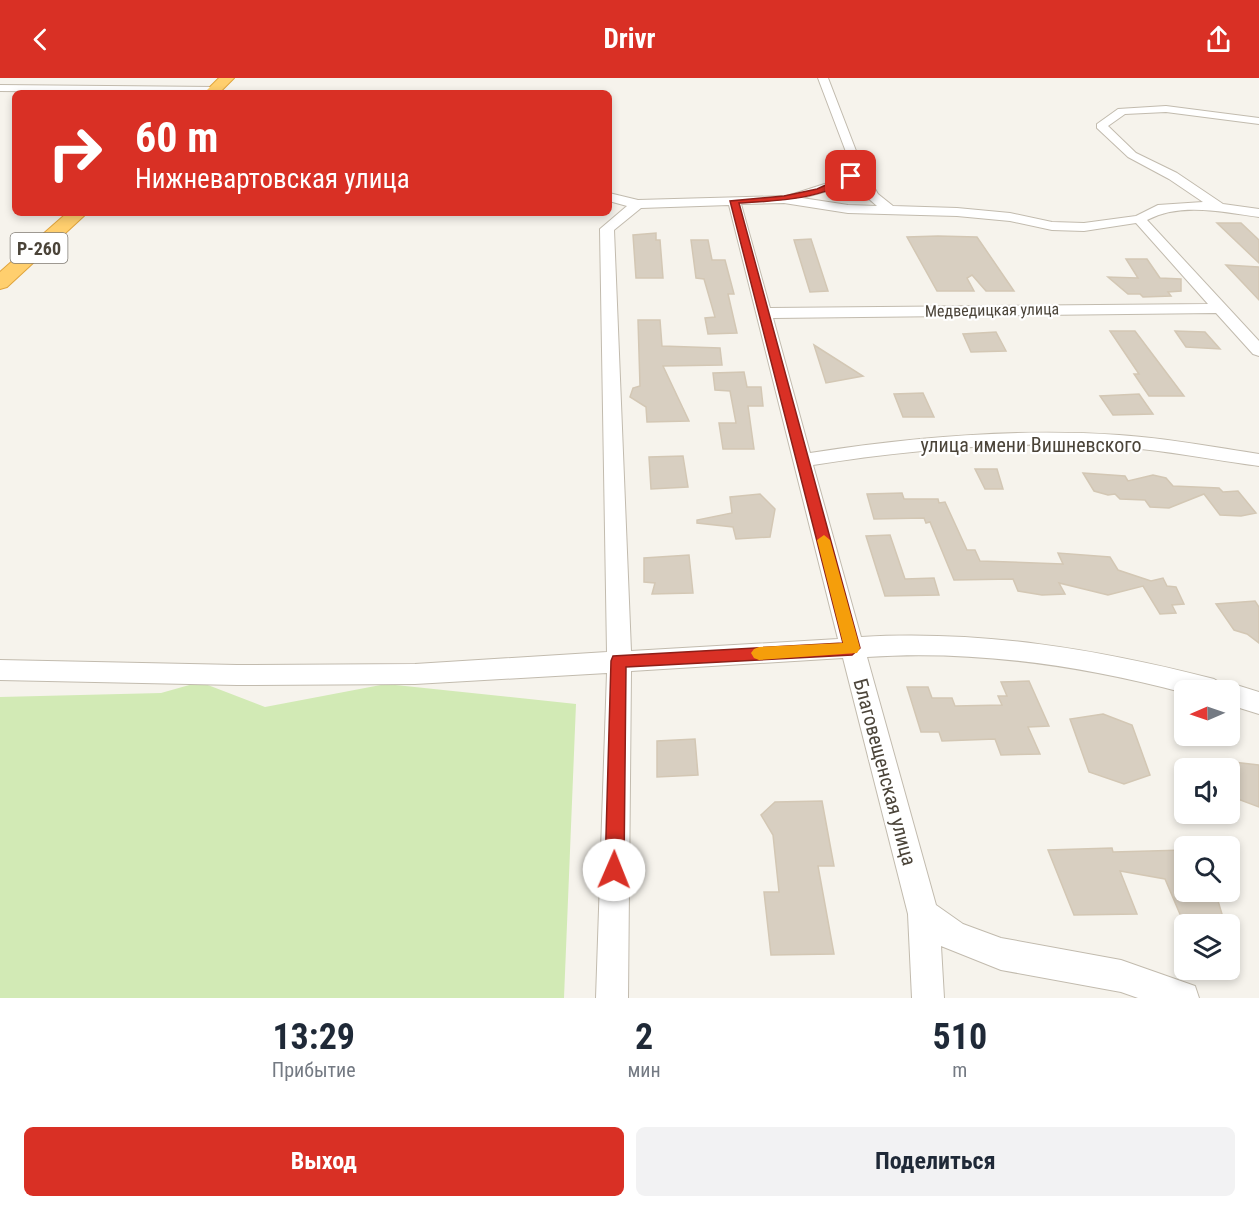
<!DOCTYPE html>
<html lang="ru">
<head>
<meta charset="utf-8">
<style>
	:root { --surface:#fff; --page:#f2f2f3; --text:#1f2937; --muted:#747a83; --accent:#d93025 }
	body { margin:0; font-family:"Roboto Condensed",sans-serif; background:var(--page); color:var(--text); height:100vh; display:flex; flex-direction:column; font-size:22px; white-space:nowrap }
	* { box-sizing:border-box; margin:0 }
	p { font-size:20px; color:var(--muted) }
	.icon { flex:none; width:33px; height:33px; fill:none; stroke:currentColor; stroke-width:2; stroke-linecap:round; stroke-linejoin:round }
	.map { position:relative; height:920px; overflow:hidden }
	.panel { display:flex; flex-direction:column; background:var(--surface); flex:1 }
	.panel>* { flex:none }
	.banner { position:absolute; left:12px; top:12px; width:600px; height:126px; border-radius:9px; box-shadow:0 3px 9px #0003; background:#d93025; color:#fff; overflow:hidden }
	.needle { width:39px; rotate:268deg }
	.buttons { position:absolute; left:1174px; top:602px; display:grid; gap:12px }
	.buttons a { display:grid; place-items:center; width:66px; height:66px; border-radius:9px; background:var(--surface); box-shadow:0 3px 9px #0003; font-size:30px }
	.pin { position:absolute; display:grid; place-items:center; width:51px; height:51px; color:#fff; margin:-26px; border-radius:12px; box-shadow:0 3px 9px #0006 }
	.me { position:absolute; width:66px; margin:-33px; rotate:1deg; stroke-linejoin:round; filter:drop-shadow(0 0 4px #0008) }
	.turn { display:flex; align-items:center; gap:21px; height:126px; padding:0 24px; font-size:27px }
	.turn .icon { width:78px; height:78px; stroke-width:2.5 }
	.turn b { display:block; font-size:42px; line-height:51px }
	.eta { display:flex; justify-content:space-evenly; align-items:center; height:102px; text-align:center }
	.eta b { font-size:36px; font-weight:700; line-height:42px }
	.primary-button { display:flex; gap:12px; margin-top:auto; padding:12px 24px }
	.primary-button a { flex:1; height:69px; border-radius:9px; background:var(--accent); color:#fff; font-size:24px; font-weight:700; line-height:69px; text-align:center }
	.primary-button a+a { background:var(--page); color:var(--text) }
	header { display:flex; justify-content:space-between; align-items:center; height:78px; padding:0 24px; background:var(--accent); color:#fff; font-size:27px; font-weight:700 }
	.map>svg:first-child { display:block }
	.green { fill:#d2eab5 }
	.building { fill:#d8cfc1; stroke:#d3c7b4; stroke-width:1.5 }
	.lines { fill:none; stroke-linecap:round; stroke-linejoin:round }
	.minor-casing { stroke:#c2bbae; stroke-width:2 }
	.highway-casing { stroke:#e0a43c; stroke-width:2 }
	.minor { fill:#fff; fill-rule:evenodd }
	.highway { fill:#ffcf6e; fill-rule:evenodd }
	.route { fill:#d93025; stroke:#8d1f18; stroke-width:1.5 }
	.slow { fill:#f59e0b }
	.labels { text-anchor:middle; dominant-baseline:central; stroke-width:4.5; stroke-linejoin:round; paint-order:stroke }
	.far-street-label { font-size:16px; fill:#4b4439; stroke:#fff }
	.shield { fill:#fff; stroke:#817c74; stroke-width:1.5 }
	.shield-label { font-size:18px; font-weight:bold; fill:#4b4439 }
	.street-label { font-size:20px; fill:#4b4439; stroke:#fff }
</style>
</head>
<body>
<header><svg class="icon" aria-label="back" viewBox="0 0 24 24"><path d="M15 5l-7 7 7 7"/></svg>Drivr<svg class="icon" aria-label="share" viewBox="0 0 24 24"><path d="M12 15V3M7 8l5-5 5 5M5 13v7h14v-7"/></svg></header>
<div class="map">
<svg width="1259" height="920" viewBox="0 0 1259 920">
	<rect width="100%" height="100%" fill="#f6f3ec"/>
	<polygon class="green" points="200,604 265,629 386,606 576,626 564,920 0,920 0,619 161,615"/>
	<g class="building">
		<polygon points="1217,145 1241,145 1259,162 1259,185"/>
		<polygon points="656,155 656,162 660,162 663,200 636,200 633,157"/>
		<polygon points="938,158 977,159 1014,213 986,213 972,197 967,200 974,213 937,213 907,159"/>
		<polygon points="811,161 828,213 810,214 794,162"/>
		<polygon points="691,162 708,162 712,182 725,182 734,216 728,216 737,255 708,256 705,240 715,239 704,201 696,200"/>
		<polygon points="1126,181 1147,181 1160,200 1181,201 1181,213 1168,214 1171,218 1143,219 1140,216 1128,216 1108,199 1138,200"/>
		<polygon points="1226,187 1259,189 1259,222"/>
		<polygon points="638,242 660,242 662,268 720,270 722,287 663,288 689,343 647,344 646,329 630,319 633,310 640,308"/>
		<polygon points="1110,253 1135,253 1184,318 1149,318 1134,296 1139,296"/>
		<polygon points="1175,253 1205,254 1220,271 1186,269"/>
		<polygon points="996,254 1006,273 971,274 963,256"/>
		<polygon points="814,267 863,298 826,305"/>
		<polygon points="744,294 747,309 761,309 763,328 748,328 754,371 723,371 719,345 736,345 730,313 715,312 713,295"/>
		<polygon points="923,315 934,339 903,339 894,316"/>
		<polygon points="1139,316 1153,336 1113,337 1100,318"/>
		<polygon points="683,378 688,409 651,411 649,379"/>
		<polygon points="975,391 997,391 1003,411 985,411"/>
		<polygon points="1083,395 1125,398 1128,403 1153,397 1166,400 1173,408 1219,410 1223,414 1238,413 1256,435 1241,438 1220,437 1204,416 1169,430 1150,429 1145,422 1120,421 1115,416 1108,417 1094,413"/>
		<polygon points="902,415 904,421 938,421 939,425 945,424 967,472 975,472 980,483 1063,486 1058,475 1110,479 1118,492 1151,503 1163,500 1167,508 1176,509 1184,526 1172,527 1176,535 1160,536 1143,508 1108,517 1059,505 1065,516 1042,517 1018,513 1013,501 954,502 930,444 926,445 924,440 874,441 867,416"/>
		<polygon points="760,416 775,431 770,459 736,461 733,449 697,445 697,442 732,435 730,419"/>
		<polygon points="890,457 905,501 934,500 939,517 885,518 866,458"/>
		<polygon points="689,477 693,515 652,516 655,505 644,504 644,480"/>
		<polygon points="1255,523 1259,529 1259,565 1247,556 1234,552 1216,526"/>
		<polygon points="1029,603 1049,648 1028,649 1040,676 1001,677 995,661 942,663 939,654 921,654 907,609 928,609 932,620 952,620 955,628 1002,627 998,618 1007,618 1001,604"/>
		<polygon points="1103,636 1132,647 1150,697 1124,706 1089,694 1070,641"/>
		<polygon points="695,661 698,697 657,699 657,663"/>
		<polygon points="1233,684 1259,687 1259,729 1235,720"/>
		<polygon points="822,723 834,788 818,788 834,876 771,877 764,814 779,814 773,757 761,737 775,724"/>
		<polygon points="1112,770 1113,774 1185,772 1185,813 1215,813 1225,846 1185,846 1185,848 1165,801 1120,793 1137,836 1074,837 1048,772"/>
	</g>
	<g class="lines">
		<g class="minor-casing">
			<g id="minor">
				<path d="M818 0H828L863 91 878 116 893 128 957 130 1010 135 1052 144 1084 145 1136 138 1158 127 1203 124 1169 101 1128 79 1097 50V46L1118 31 1166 28 1259 40V46L1166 34 1125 36 1108 48 1136 75 1177 95 1223 126 1259 131V139C1223 134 1180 124 1147 142L1259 263V278L1253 276 1216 235 773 240 810 375C912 359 1016 350 1119 357 1166 360 1213 369 1259 376V388C1213 382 1165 372 1119 369 1017 362 914 371 813 387L861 559C982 552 1097 571 1214 601L1224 607 1230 605 1259 614V636L1230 627V612H1185V615C1080 587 975 572 867 579L936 827 963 846 1001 860 1121 882 1195 908 1199 920H1138L1121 914 1001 892 941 868 944 920H912L908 836 843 580 631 593 628 920H596L607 595 415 606 237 607 0 602V582L237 587 415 586 607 574 600 151 627 128 609 123V115L638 122 787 118 834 103 851 90V87ZM855 98 869 121 877 128 848 127 802 120 842 109ZM784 125 848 135 957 138 1010 143 1052 152 1084 153 1136 145 1208 226 770 230 741 126ZM729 127 838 561 631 573 614 152 641 130Z"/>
				<polygon points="0,7 215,9 220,12 215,15 0,13"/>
			</g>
		</g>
		<g class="highway-casing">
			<g id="highway">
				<polygon points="219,0 234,0 219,15 204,15"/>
				<polygon points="67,135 87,135 7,209 0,211 0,194"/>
			</g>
		</g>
		<use href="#minor" class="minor"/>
		<use href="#highway" class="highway"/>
	</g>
	<path class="route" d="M848 97 855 98C823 122 777 123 739 125L860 570 852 577 626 589 624 792 621 799 614 802 608 799 605 792 611 583 613 578 843 565 730 123 784 118 817 111Z"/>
	<polygon class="slow" points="824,457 830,462 860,570 857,575 759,582 754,580 751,575 754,571 759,569 843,565 817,462"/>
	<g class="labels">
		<g class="far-street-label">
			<text transform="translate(992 232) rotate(-1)">Медведицкая улица</text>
		</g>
		<rect class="shield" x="10.5" y="155" width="57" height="30" rx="4.5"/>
		<g class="shield-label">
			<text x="39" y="170">Р-260</text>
		</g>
		<g class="street-label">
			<text x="1031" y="367">улица имени Вишневского</text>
			<text transform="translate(885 694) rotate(75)">Благовещенская улица</text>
		</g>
	</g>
</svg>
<div class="buttons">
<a><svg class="needle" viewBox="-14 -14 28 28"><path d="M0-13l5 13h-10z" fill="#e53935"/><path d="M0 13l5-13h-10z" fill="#747a83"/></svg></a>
<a><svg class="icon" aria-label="sound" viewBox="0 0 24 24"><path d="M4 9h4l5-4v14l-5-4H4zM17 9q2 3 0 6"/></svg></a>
<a><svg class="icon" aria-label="search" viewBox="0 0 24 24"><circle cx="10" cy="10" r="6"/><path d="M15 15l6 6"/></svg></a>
<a><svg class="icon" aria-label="layers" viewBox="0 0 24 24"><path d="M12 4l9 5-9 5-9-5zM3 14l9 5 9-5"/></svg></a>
</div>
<div class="pin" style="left:851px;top:98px;background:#d93025"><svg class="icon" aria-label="arrive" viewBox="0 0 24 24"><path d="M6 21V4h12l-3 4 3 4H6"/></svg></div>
<svg class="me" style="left:614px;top:792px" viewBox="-20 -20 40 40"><circle r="19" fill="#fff"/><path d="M0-13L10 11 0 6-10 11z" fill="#d93025"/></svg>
<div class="banner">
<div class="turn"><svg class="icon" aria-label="right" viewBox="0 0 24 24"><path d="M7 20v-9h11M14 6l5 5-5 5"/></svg><div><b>60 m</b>Нижневартовская улица</div></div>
</div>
</div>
<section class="panel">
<div class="eta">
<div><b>13:29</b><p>Прибытие</p></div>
<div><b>2</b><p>мин</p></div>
<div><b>510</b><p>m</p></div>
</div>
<div class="primary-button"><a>Выход</a><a>Поделиться</a></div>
</section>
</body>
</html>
